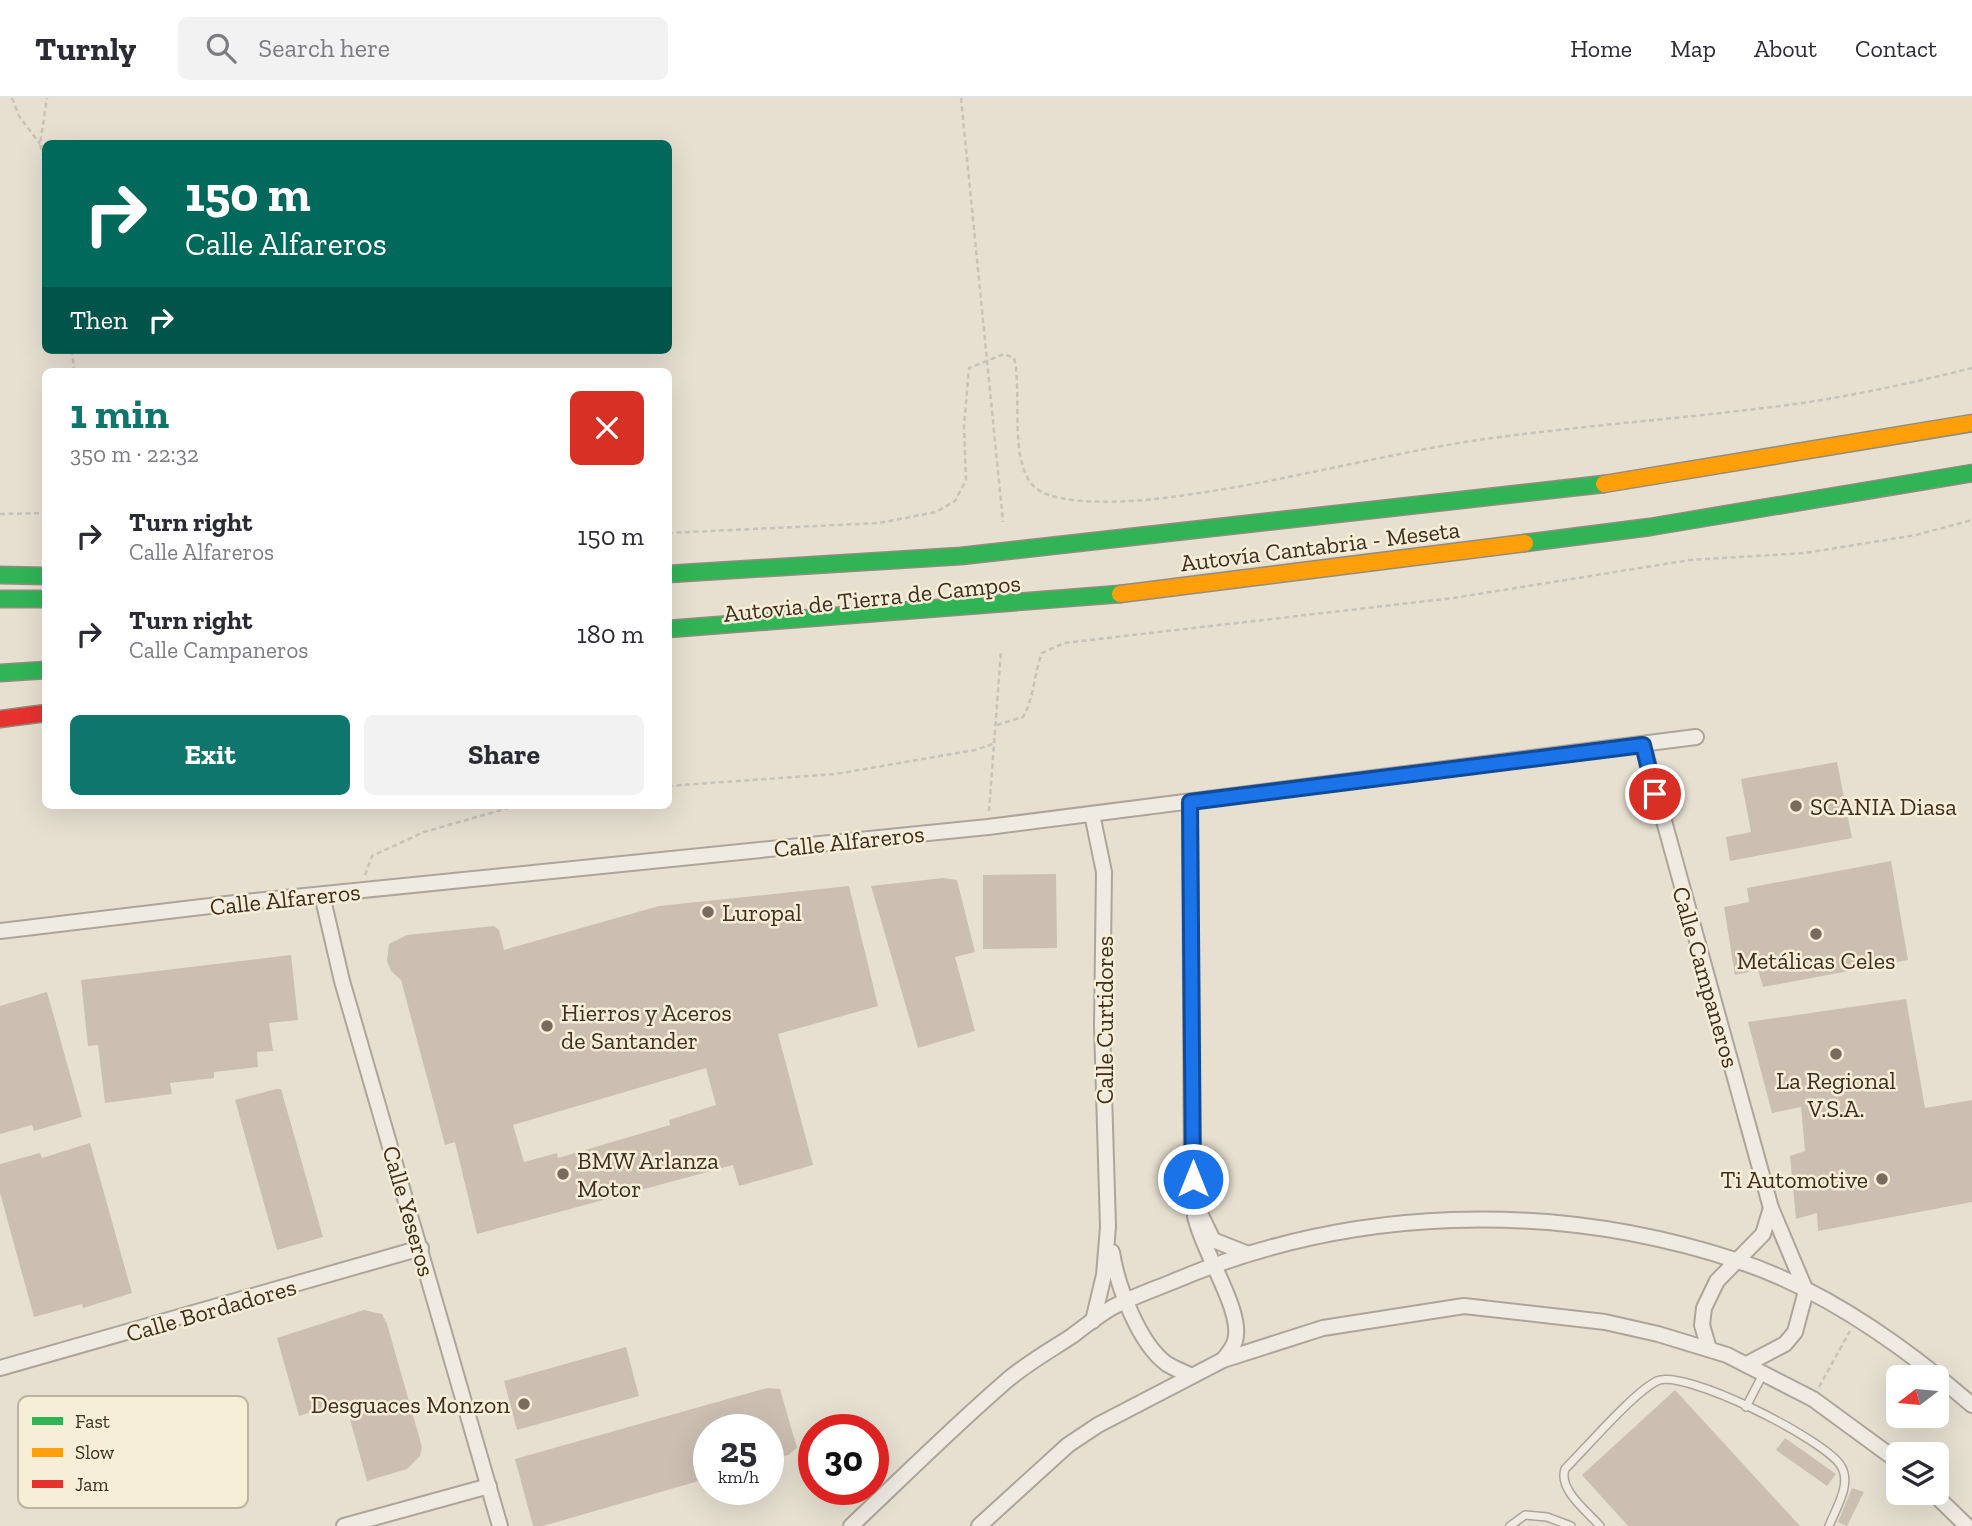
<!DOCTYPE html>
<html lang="en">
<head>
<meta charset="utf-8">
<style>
	:root { --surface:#fff; --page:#f2f2f3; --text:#2b2b33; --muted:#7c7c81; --line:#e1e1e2; --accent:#0f766e }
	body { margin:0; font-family:"Zilla Slab",serif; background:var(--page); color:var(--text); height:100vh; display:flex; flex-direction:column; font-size:26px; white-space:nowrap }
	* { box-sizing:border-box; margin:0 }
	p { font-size:23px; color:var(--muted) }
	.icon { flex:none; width:38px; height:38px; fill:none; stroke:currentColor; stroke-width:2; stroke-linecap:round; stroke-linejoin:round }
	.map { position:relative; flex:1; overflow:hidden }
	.side { position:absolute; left:42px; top:270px; width:630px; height:441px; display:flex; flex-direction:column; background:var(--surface); border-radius:10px; box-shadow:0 7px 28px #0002 }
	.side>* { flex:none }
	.top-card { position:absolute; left:42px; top:42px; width:630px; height:214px; border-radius:10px; box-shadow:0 7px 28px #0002; background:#00695c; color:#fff; overflow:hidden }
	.needle { width:46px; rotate:254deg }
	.buttons { position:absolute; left:1886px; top:1267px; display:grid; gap:14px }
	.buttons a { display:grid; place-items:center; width:63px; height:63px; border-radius:10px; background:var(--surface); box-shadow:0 7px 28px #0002; font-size:35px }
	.speed { position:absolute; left:693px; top:1316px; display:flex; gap:14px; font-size:35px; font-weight:700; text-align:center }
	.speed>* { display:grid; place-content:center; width:91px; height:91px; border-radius:50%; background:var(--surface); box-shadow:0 7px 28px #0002; line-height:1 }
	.speed small { font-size:18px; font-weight:400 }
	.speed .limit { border:10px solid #d22; background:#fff; color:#111 }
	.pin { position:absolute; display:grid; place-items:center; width:60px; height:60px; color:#fff; margin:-30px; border:4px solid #fff; border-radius:50%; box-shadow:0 2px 7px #0007 }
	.me { position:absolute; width:77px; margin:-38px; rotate:0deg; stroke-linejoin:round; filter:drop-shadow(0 0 5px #0008) }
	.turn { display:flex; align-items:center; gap:24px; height:147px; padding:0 28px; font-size:32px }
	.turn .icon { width:91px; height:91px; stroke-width:2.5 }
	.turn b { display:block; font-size:49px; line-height:60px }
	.then { display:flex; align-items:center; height:66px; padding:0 28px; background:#0003; gap:14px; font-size:26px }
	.round { display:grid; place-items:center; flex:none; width:74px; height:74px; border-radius:10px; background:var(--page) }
	.headline { display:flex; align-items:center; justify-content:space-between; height:119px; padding:0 28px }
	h1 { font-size:42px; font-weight:700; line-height:52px; color:var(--accent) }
	.action { display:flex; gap:14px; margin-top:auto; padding:14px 28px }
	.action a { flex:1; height:80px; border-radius:10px; background:var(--accent); color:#fff; font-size:28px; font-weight:700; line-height:80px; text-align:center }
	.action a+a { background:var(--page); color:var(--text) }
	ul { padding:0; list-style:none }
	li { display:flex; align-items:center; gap:21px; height:98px; padding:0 28px }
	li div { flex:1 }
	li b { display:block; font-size:26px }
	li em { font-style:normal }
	header { display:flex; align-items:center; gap:42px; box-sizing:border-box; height:98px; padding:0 35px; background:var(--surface); border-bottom:2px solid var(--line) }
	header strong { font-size:33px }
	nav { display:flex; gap:38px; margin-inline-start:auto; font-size:24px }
	.search { width:490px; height:63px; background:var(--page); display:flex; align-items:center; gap:18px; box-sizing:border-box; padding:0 24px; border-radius:10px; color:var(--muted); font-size:26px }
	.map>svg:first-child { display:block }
	.building { fill:#cbbfb2; fill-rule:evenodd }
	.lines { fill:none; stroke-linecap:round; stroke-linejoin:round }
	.lane-casing { stroke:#ada599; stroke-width:10 }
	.street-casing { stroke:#ada599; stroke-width:18 }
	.fast-casing { stroke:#928b80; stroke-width:19 }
	.slow-casing { stroke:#928b80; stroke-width:19 }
	.jam-casing { stroke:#928b80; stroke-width:19 }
	.path { stroke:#c8c2b9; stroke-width:2.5; stroke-dasharray:5 3.5; stroke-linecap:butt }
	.lane { stroke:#efebe3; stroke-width:7 }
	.street { stroke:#efebe3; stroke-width:14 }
	.fast { stroke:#30b455; stroke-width:16 }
	.slow { stroke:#ff9f0a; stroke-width:16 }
	.jam { stroke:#e5322d; stroke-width:16 }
	.route-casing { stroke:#114b97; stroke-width:18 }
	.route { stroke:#1a73e8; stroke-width:12 }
	.poi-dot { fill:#786c5e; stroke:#f7eed8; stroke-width:2.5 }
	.labels { text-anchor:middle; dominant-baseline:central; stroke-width:5; stroke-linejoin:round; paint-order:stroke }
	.street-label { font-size:24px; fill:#3d2e20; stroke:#f7eed8 }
	.poi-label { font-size:24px; fill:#3d2e20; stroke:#f7eed8; text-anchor:start }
	.key { fill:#f7eed8; stroke:#bfb4a1; stroke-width:2 }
	.key-label { font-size:19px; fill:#3d2e20 }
</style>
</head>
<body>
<header>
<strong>Turnly</strong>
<div class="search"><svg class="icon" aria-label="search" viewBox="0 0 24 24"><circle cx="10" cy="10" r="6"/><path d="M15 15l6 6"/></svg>Search here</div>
<nav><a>Home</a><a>Map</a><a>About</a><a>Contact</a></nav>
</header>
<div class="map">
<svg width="1972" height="1428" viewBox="0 0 1972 1428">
	<rect width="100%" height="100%" fill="#e7e0d1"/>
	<g class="building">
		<polygon points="1837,664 1852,740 1730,763 1726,739 1751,734 1741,681"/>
		<polygon points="1891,763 1908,862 1763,889 1758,872 1735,877 1724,809 1749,804 1747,790"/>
		<polygon points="1056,776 1057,850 983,851 983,777"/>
		<polygon points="943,780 957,782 975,854 955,859 975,933 918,950 871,788"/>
		<path d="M849 788 878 908 778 936 813 1067 739 1088 733 1067 477 1136 455 1044 445 1047 401 882 391 873 387 863 389 846 407 837 494 828 499 832 504 852 659 808ZM706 970 716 1007 669 1022 670 1027 558 1060 557 1055 524 1064 513 1027Z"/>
		<polygon points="291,857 298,922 269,925 273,953 257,954 258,969 214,974 214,980 170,985 172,996 105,1005 98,947 88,948 81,882"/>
		<polygon points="47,894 82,1019 34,1033 32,1027 0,1036 0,908"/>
		<polygon points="1906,901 1925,1010 1972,1002 1972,1104 1818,1133 1817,1115 1796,1121 1790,1058 1805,1053 1801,1009 1772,1015 1748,924"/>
		<polygon points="276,991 281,991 323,1139 277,1152 235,1002"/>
		<polygon points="90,1045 132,1195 83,1210 82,1206 34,1219 0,1095 0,1066 40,1055 42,1060"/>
		<polygon points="364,1212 382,1216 387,1226 422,1349 420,1358 407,1371 367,1383 345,1303 299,1318 277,1240"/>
		<polygon points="626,1249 639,1298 517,1332 504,1283"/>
		<polygon points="767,1290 780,1291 797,1350 788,1357 768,1362 768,1332 709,1332 709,1380 543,1428 533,1428 515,1361"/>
		<polygon points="1675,1292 1800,1428 1628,1428 1582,1377"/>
		<polygon points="1785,1340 1836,1376 1827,1388 1776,1352"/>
		<polygon points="1852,1390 1864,1394 1847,1428 1838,1424"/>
	</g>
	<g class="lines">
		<g class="lane-casing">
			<g id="lane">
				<polyline points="1746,1309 1763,1276"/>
				<polyline points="1510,1428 1525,1417 1547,1419 1571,1428"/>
				<path d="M1600 1428C1588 1414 1558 1392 1565 1371 1586 1350 1634 1294 1657 1283 1684 1270 1826 1342 1841 1368 1852 1386 1836 1410 1829 1428"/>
			</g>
		</g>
		<g class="street-casing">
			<g id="street">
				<polyline points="1643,647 1771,1110 1806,1193 1795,1234 1785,1246 1747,1266"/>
				<polyline points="1190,704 1192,1099 1213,1142 1246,1155"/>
				<polyline points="1092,716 1104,774 1102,928 1108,1129 1104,1177 1093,1223"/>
				<polyline points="322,797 342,883 500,1428"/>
				<polyline points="0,833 235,805 988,729 1696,639"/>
				<path d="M1195 1118C1202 1154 1244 1213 1235 1243 1233 1250 1227 1257 1223 1262"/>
				<path d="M1112 1154C1117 1187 1139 1246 1167 1266 1175 1271 1184 1274 1192 1278"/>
				<polyline points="1709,1251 1702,1227 1704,1210 1717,1183 1763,1136 1771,1110"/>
				<polyline points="0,1270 421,1150"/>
				<polyline points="1933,1395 1967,1428"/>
				<polyline points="344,1428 489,1388"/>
				<path d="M851 1428C902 1380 951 1331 1004 1285 1024 1267 1049 1253 1072 1238 1085 1228 1099 1217 1113 1209 1132 1199 1152 1192 1172 1184 1350 1108 1551 1102 1735 1162 1823 1190 1903 1247 1972 1307"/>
				<polyline points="979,1428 1068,1347 1098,1327 1223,1262 1323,1230 1464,1208 1605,1224 1658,1236 1727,1257 1813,1301 1899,1364"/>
			</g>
		</g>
		<g class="fast-casing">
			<g id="fast">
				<polyline points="1525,445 1650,429 1972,375"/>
				<polyline points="668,476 961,458 1604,386"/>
				<polyline points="0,477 46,478"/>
				<polyline points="0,501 46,501"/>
				<polyline points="668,531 1120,496"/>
				<polyline points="0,575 46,572"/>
			</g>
		</g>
		<g class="slow-casing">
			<g id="slow">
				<polyline points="1604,386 1972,325"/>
				<polyline points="1120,496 1525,445"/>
			</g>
		</g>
		<g class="jam-casing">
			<polyline id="jam" points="0,621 46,615"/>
		</g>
		<g class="path">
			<polyline points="12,0 19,18 40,46"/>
			<polyline points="961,0 1003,424"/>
			<polyline points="46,68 40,46 47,0"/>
			<polyline points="72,252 74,273"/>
			<polyline points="0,416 46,415"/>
			<path d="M668 435 879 425 936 414 955 403 966 382 964 328 969 270 1004 256 1014 260C1023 295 1007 368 1037 391 1060 408 1127 404 1155 401 1262 389 1365 360 1471 343 1568 329 1666 322 1764 310 1834 302 1904 287 1972 270"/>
			<path d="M997 627 1023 619C1034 600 1034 576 1042 555L1064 545 1453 500 1690 462 1805 455 1916 437 1972 422"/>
			<polyline points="668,688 836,676 975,652 996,645"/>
			<polyline points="989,713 1001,552"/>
			<polyline points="365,777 372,758 424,734 519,707"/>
			<polyline points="1819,1289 1850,1233"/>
		</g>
		<use href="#lane" class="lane"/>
		<use href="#street" class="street"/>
		<use href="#fast" class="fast"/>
		<use href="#slow" class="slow"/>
		<use href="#jam" class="jam"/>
	</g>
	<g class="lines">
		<g class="route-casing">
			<polyline id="route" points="1193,1081 1190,704 1643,647 1655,696"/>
		</g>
		<use href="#route" class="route"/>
	</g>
	<g class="poi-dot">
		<circle cx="1796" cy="708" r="7"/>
		<circle cx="708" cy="814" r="7"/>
		<circle cx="1816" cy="836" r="7"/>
		<circle cx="547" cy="928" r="7"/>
		<circle cx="1836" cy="956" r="7"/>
		<circle cx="563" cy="1076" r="7"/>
		<circle cx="1882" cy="1081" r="7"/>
		<circle cx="524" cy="1306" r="7"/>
	</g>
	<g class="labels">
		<g class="street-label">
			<text transform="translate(1320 448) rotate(-7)">Autovía Cantabria - Meseta</text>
			<text transform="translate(872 500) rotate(-6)">Autovia de Tierra de Campos</text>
			<text transform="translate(849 743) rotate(-6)">Calle Alfareros</text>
			<text transform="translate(285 801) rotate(-6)">Calle Alfareros</text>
			<text transform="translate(1706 879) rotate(74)">Calle Campaneros</text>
			<text transform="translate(1104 922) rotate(-90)">Calle Curtidores</text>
			<text transform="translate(409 1113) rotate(74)">Calle Yeseros</text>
			<text transform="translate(211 1212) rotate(-16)">Calle Bordadores</text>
		</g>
		<g class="poi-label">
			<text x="1810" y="708">SCANIA Diasa</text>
			<text x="722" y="814">Luropal</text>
			<text x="1816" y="862" text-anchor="middle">Metálicas Celes</text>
			<text x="561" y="914">Hierros y Aceros<tspan x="561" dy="28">de Santander</tspan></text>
			<text x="1836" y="982" text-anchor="middle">La Regional<tspan x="1836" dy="28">V.S.A.</tspan></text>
			<text x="577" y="1062">BMW Arlanza<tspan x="577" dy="28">Motor</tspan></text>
			<text x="1868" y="1081" text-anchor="end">Ti Automotive</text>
			<text x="510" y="1306" text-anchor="end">Desguaces Monzon</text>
		</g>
	</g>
	<rect x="18" y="1298" width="230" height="112" rx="10" class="key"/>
	<rect x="32" y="1319" width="31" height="8" fill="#30b455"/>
	<rect x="32" y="1350" width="31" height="9" fill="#ff9f0a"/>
	<rect x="32" y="1382" width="31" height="8" fill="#e5322d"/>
	<g class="key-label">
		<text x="75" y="1330">Fast</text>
		<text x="75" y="1361">Slow</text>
		<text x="75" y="1393">Jam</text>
	</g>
</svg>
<div class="buttons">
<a><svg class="needle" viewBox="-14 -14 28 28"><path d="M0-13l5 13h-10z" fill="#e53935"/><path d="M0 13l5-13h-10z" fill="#7c7c81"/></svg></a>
<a><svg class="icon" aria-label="layers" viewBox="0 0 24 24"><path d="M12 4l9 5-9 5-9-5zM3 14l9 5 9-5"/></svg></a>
</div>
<div class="speed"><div>25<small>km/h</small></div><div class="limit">30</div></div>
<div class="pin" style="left:1655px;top:696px;background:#d93025"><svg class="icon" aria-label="arrive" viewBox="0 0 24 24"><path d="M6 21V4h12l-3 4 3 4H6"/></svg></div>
<svg class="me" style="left:1193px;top:1081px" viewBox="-20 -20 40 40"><circle r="17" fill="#1a73e8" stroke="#fff" stroke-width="3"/><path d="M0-11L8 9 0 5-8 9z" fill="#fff"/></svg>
<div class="top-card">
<div class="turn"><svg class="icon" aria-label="right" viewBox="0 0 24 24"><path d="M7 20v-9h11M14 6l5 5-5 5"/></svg><div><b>150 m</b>Calle Alfareros</div></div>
<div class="then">Then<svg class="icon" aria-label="right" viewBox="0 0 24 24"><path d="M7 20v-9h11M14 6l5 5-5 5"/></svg></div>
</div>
<section class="side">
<div class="headline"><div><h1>1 min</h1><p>350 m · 22:32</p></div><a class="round" style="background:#d93025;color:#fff"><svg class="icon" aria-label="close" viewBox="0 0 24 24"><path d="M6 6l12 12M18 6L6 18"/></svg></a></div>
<ul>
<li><svg class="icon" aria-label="right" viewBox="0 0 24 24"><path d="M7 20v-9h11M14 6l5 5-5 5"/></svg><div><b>Turn right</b><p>Calle Alfareros</p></div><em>150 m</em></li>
<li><svg class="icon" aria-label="right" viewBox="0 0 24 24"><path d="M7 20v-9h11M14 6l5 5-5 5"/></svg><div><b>Turn right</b><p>Calle Campaneros</p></div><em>180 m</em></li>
</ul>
<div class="action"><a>Exit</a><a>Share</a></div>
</section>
</div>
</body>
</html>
